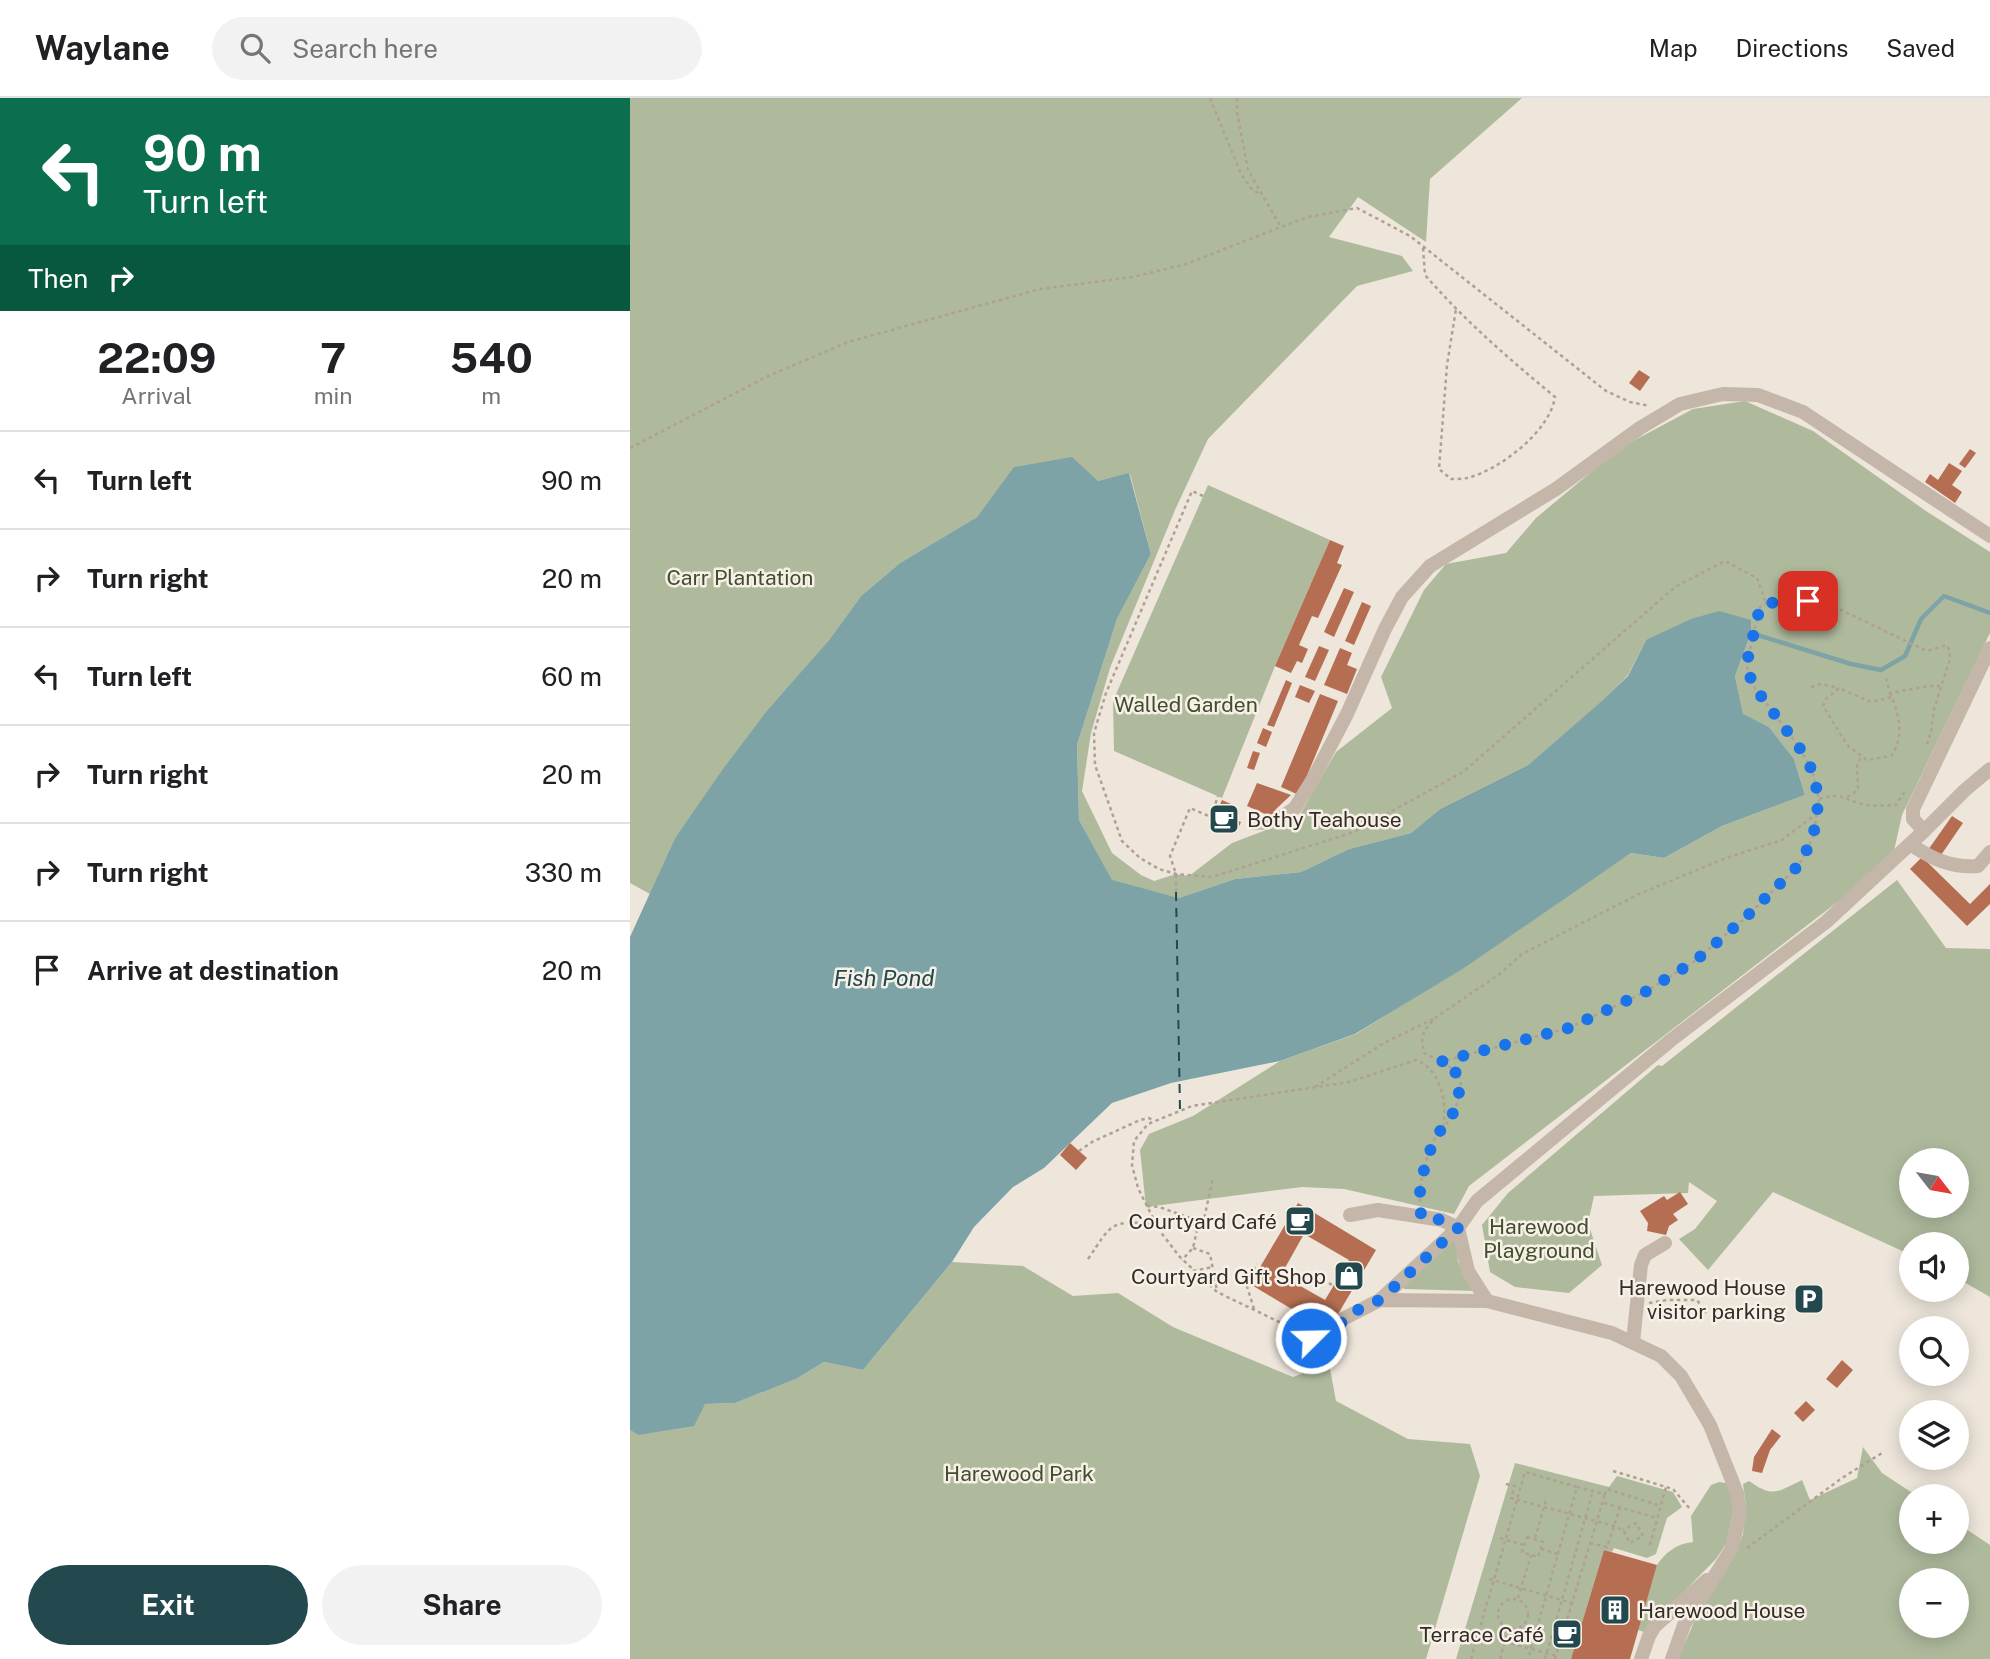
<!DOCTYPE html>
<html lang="en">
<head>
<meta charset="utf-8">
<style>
	:root { --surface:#fff; --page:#f2f2f2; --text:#202124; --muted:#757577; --line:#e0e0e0; --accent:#23494e }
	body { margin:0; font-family:"Public Sans",sans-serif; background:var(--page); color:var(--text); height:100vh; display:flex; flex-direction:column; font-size:26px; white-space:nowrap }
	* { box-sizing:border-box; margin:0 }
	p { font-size:23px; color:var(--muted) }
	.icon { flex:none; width:38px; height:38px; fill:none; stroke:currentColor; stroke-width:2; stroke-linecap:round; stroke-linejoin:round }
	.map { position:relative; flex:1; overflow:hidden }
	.sheet { display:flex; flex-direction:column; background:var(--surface); width:630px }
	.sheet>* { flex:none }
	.guide { background:#0b6e4f; color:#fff; overflow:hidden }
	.needle { width:46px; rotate:121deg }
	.buttons { position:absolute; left:1269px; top:1050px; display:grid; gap:14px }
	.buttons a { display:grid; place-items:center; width:70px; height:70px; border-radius:50%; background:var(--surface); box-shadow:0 4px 18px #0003; font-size:35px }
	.pin { position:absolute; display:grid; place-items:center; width:60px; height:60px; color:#fff; margin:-30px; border-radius:14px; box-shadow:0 4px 10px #0006 }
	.me { position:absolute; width:77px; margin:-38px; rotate:67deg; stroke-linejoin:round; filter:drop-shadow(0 0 5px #0008) }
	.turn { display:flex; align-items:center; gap:24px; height:147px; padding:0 28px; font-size:32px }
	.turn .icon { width:91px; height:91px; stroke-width:2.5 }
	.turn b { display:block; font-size:49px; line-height:60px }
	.then { display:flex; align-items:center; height:66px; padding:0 28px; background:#0003; gap:14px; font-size:26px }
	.eta { display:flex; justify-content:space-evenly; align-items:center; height:119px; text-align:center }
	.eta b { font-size:42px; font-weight:700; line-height:49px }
	.primary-button { display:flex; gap:14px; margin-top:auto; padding:14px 28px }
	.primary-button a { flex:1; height:80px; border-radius:42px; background:var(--accent); color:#fff; font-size:28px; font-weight:700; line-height:80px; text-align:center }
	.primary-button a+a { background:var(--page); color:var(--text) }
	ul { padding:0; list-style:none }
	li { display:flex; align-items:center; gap:21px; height:98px; padding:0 28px; border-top:2px solid var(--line) }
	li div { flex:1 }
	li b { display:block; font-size:26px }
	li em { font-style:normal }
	header { display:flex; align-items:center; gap:42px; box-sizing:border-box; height:98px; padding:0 35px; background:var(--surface); border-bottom:2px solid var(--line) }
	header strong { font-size:33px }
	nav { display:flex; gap:38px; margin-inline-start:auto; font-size:24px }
	.search { width:490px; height:63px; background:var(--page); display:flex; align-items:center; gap:18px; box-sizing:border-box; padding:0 24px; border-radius:38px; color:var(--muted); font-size:26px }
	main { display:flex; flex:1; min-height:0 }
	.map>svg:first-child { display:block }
	.green { fill:#afba9d; fill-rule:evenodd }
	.water { fill:#7ea3a7 }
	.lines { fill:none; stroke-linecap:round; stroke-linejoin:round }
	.stream { stroke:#7ea3a7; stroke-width:4.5 }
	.ferry { stroke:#23494e; stroke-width:2; stroke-dasharray:9 7; stroke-linecap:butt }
	.building { fill:#b56e52; fill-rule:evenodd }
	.path { stroke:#afa093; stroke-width:2.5; stroke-dasharray:3.5 3.5; stroke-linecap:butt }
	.minor { stroke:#c4b6a9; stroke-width:14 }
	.route { stroke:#1a73e8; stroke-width:12; stroke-dasharray:0 21.6 }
	.labels { text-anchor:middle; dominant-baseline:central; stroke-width:5; stroke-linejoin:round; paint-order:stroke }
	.park-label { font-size:21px; fill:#414d2f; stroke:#f6f0e6 }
	.poi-label { font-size:21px; fill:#322b27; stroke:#f6f0e6; text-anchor:end }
	.water-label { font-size:23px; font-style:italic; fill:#23494e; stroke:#f6f0e6 }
</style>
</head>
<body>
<header>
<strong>Waylane</strong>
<div class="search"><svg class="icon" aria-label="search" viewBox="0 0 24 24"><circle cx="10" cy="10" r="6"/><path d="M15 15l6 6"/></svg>Search here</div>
<nav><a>Map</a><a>Directions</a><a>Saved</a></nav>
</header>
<main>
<section class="sheet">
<div class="guide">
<div class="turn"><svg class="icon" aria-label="left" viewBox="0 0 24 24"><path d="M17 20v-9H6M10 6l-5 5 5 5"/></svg><div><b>90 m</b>Turn left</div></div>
<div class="then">Then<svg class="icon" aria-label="right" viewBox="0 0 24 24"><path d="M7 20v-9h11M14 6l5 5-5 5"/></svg></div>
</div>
<div class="eta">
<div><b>22:09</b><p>Arrival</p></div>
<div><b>7</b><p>min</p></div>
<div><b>540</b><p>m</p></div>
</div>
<ul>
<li><svg class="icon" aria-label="left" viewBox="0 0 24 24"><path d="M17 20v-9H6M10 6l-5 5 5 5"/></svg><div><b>Turn left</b></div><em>90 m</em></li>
<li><svg class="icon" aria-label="right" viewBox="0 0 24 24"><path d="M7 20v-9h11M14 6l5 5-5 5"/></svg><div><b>Turn right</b></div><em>20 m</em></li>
<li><svg class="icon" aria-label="left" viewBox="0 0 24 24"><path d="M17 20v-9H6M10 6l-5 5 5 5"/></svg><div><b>Turn left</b></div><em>60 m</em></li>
<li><svg class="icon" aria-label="right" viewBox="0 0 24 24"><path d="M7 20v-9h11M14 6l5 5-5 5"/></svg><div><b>Turn right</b></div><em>20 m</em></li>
<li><svg class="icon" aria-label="right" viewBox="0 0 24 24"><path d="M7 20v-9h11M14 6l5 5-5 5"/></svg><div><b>Turn right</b></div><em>330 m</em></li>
<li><svg class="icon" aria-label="arrive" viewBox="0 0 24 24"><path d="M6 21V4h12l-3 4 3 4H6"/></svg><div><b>Arrive at destination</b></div><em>20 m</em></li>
</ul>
<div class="primary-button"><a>Exit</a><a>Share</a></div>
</section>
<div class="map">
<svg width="1360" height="1561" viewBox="0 0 1360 1561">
	<rect width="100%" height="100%" fill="#eee6db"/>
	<g class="green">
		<polygon points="0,0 892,0 800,81 796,144 728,99 699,139 772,158 783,173 727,188 578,341 545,412 480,570 461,635 452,693 482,755 511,777 524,783 546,776 559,778 602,745 668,720 706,654 762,610 751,579 794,492 816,466 876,455 906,420 990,350 1063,311 1115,303 1183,333 1296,413 1360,454 1360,535 1272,717 1262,762 839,1088 824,1116 714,1091 672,1089 516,1109 510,1052 519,1036 563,1018 650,963 726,936 798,891 1001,755 1034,760 1092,728 1175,697 1164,661 1139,629 1113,617 1105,578 1121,535 1016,542 998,577 973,603 898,667 810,711 781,735 719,751 671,774 605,781 549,800 482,783 449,722 447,647 487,521 521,456 500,376 468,383 385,369 347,419 270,465 231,498 199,542 137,614 45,740 20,796 0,785"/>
		<polygon points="578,387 700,442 645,568 592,700 484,653 483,603"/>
		<path d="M1267 782 1316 850 1360 851V1199L1327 1180 1326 1146H1281V1157L1143 1094 1078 1172 1049 1141 1065 1131 1087 1103 1059 1084 1058 1095 964 1098 958 1125 972 1167 939 1195 885 1189 860 1174 852 1127 878 1095 1028 967 1032 968ZM1281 1062H1326V1108H1281Z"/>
		<polygon points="821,1142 826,1142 828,1164 845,1193 774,1191 773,1186"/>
		<polygon points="322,1164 393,1168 443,1198 488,1195 543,1229 663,1279 699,1265 706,1303 778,1341 840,1346 850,1378 796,1561 0,1561 0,1332 8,1337 75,1306 105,1305 166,1281 194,1264 233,1272"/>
		<path d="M1233 1349 1252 1375 1287 1398H1281V1444H1326L1327 1425 1360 1447V1561H1048L1075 1499 1102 1463 1113 1436 1116 1408 1113 1386 1119 1383C1143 1400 1147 1394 1172 1382L1180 1402 1227 1380ZM1281 1482H1326V1528H1281Z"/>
		<polygon points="885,1365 979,1389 987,1378 1043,1394 1052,1409 1037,1420 1026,1456 1017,1460 984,1450 982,1454 974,1452 941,1561 826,1561"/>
		<path d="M1089 1384 1096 1385 1101 1393 1103 1415 1096 1446 1086 1461 1014 1534 1008 1532 1027 1467C1036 1454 1046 1446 1063 1444L1061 1418 1081 1387Z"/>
	</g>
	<polygon class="water" points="442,359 468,383 499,375 521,456 487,521 447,647 449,722 482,782 549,800 605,781 671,774 719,751 781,735 810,711 898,667 972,603 998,578 1016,542 1061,521 1089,513 1121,522 1121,535 1105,578 1113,616 1139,629 1164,661 1175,697 1092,728 1034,760 1001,755 834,870 725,936 650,963 541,985 482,1005 414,1070 383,1089 344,1129 322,1164 233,1272 194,1264 166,1281 105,1305 75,1306 64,1328 8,1337 0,1332 0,839 45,740 93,671 136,614 199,542 231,498 270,465 347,419 384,369"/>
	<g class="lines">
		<polyline class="stream" points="1121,535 1221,566 1251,572 1275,558 1291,521 1314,498 1360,515"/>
		<polyline class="ferry" points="546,794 550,1012"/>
	</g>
	<g class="building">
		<polygon points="1009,272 1020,279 1010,293 999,285"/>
		<polygon points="1340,351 1346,355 1335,370 1329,366"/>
		<polygon points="1319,365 1332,373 1322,387 1332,394 1325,405 1295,384 1300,376 1308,382"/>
		<polygon points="700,442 714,448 707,465 712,467 688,520 682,518 669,547 678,551 672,565 667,563 661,575 645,568"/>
		<polygon points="714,490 724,494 704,539 694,534"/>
		<polygon points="732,504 741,508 724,547 715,543"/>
		<polygon points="689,548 699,552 685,583 675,579"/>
		<polygon points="710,550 722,555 717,567 727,571 717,596 694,587"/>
		<polygon points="656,582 662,585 644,629 637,627"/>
		<polygon points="670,587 685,593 679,605 665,599"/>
		<polygon points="690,596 708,603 669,697 651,689"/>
		<polygon points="633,630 642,634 636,649 627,645"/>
		<polygon points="623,653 630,655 624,672 617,670"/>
		<polygon points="627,685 661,697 646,711 642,719 617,708"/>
		<polygon points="592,702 601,706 596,718 611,724 606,735 582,724"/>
		<polygon points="1322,718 1333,725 1309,760 1298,752"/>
		<polygon points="1292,759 1340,806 1360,786 1360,806 1337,828 1280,771"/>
		<polygon points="440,1045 457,1060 446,1072 430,1057"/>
		<polygon points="1050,1094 1058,1106 1043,1116 1048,1122 1039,1128 1036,1137 1017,1133 1018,1125 1010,1113 1034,1098 1037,1102"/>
		<path d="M668 1105 746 1152 698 1233 620 1186ZM674 1136 719 1162 695 1202 651 1177Z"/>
		<polygon points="1212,1262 1223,1272 1207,1290 1196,1281"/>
		<polygon points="1176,1303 1185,1312 1173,1324 1164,1315"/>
		<polygon points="1142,1331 1151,1338 1140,1352 1132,1375 1122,1373 1124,1359"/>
		<polygon points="974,1452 1027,1467 1000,1561 941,1561"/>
	</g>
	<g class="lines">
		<g class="path">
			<polyline points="580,0 611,76 623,93 632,96"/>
			<polyline points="607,0 607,14 618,72 651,129 678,119 727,110 780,138 976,293 1000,304 1020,308"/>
			<path d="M793 150 795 177C835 223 878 260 925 299 920 333 870 372 837 380 832 381 826 381 821 381L809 371 817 267 826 211"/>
			<polyline points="0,350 136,279 218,244 410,191 503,179 556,166 651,129"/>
			<polyline points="573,398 562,393 476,595 464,635 465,667 492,743 510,760 529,771 546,776 582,779 724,734 833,674 1045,489 1095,463 1127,480 1136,505"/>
			<polyline points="1256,580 1260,595 1299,588 1310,588"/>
			<polyline points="1181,589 1191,586 1209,590"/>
			<path d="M1260 595C1269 616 1275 639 1261 658L1237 662 1218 648 1193 608 1196 601 1209 590 1241 604 1262 599"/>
			<polyline points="1217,699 1223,696 1228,691 1227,666 1232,658"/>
			<path d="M1189 701C1213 694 1212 701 1232 706 1243 709 1255 707 1266 707L1275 693"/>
			<polyline points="546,794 546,776 540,758 560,710 581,719 588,698"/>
			<polyline points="810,964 938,930 1015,894 1065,863 1114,821 1169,767 1183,739 1189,701 1182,672 1169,649 1125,590 1118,574 1117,564 1130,509 1136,505 1179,503 1192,509 1211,512 1297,553 1316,547 1319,551 1320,561 1304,611 1301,634 1297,646"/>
			<polyline points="685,989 754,945 803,921"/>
			<polyline points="449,1053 462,1044 510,1022 519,1020 524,1023"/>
			<path d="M790 1104C789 1082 796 1060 805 1040 809 1031 818 1026 822 1018 826 1010 833 989 830 981 825 968 805 961 794 955L792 944 794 933 805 920 871 875 892 856 1009 796 1096 760 1152 742 1185 717"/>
			<polyline points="517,1108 529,1109 569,1123 563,1150 552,1162"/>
			<polyline points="570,1125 574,1121 583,1080"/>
			<polyline points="563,1150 580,1156 587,1193"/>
			<path d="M458 1161C482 1126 479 1122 524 1126"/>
			<polyline points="563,1173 583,1169"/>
			<polyline points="699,1185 703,1188"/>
			<polyline points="1019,1205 1037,1202 1067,1202 1076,1215"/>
			<polyline points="624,1211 616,1185 627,1166"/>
			<path d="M702 1235 695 1246 587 1194 550 1159 529 1132 508 1090 502 1067 504 1043 518 1026 562 1008 719 984 786 962C811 971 818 1007 813 1029"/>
			<polyline points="983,1373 1043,1391 1060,1411"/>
			<polyline points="876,1386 885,1388 881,1400 984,1428 993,1432 1000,1445 1013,1438 1006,1425 993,1432"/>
			<polyline points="947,1389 975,1396 977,1391 1031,1408"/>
			<polyline points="974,1405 1027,1420"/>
			<polygon points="897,1439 913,1444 908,1459 892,1454"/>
			<polyline points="870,1440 894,1447"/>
			<polyline points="905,1440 916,1402"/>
			<polyline points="960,1445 977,1449 990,1410"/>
			<polyline points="1020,1447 1036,1389"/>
			<polyline points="1117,1450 1212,1380 1252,1355"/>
			<polyline points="911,1451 928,1456"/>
			<polyline points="859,1481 942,1505"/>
			<polyline points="888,1500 901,1457"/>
			<circle cx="883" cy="1516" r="15"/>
			<polyline points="841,1534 926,1558"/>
			<polyline points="841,1561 895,1374 947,1389 898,1561"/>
			<polyline points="870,1561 878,1532"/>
			<polyline points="915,1561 963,1393"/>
			<polyline points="925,1561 975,1396"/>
		</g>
		<g class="minor">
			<polyline points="624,725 645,724 665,710 683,681 717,616 755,531 772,499 800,468 926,391 1010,330 1050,306 1093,296 1128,297 1173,314 1360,438"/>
			<polyline points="1294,733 1283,721 1283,711 1360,550"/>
			<path d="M1280 746C1302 761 1321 770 1348 768L1360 754"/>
			<polyline points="720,1117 748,1112 812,1122 828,1130 750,1202"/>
			<polyline points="709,1223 750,1202 857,1203"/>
			<polyline points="1003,1244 1011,1167 1015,1157 1035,1145"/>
			<polyline points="1011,1561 1019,1538 1025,1528 1077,1482"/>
			<polyline points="1042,1561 1054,1527 1101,1452 1110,1416 1107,1395 1080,1327 1051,1278 1031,1258 982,1235 857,1203 838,1173 828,1130 847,1103 1041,942 1196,824 1294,733 1335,692 1360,671"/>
		</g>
	</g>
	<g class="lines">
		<path class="route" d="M681 1240 695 1247C711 1221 721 1213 750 1202L828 1130 812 1122 791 1119 790 1092 796 1062 807 1037 822 1018 830 991V982L824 972 810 964 939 930 1015 894 1065 863 1114 821 1169 767 1183 740 1189 701 1182 672 1169 649 1125 590 1118 574 1117 564 1130 509 1136 505 1178 503"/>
	</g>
	<defs>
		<g id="cafe-square" transform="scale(1.575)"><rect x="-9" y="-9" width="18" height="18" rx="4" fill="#23494e" stroke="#f6f0e6"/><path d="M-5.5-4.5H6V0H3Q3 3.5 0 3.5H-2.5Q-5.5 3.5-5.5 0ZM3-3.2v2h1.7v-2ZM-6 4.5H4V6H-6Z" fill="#fff"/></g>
		<g id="shop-square" transform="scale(1.575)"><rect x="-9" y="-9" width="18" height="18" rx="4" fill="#23494e" stroke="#f6f0e6"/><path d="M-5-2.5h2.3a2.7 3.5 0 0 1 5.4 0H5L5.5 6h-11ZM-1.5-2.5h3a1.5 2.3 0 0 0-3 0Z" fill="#fff"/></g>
		<g id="parking-square" transform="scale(1.575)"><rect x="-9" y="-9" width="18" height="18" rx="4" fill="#23494e" stroke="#f6f0e6"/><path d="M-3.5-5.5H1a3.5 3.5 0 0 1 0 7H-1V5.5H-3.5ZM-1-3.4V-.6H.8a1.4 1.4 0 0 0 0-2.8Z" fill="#fff"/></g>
		<g id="building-square" transform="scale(1.575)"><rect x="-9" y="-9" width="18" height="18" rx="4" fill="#23494e" stroke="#f6f0e6"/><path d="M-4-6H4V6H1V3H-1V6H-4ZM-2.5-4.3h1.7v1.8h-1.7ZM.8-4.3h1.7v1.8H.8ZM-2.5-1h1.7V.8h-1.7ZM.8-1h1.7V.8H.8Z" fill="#fff"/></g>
	</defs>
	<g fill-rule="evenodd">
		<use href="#cafe-square" x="594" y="721"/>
		<use href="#cafe-square" x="670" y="1123"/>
		<use href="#shop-square" x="719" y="1178"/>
		<use href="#parking-square" x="1179" y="1201"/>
		<use href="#building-square" x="985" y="1512"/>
		<use href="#cafe-square" x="937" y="1536"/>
	</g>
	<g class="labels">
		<g class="park-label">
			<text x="110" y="479">Carr Plantation</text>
			<text x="556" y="606">Walled Garden</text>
			<text x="909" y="1128">Harewood<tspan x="909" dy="24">Playground</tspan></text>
			<text x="389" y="1375">Harewood Park</text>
		</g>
		<g class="poi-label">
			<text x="617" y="721" text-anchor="start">Bothy Teahouse</text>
			<text x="647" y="1123">Courtyard Café</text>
			<text x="696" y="1178">Courtyard Gift Shop</text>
			<text x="1156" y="1189">Harewood House<tspan x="1156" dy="24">visitor parking</tspan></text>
			<text x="1008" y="1512" text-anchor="start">Harewood House</text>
			<text x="914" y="1536">Terrace Café</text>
		</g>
		<g class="water-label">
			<text x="254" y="879">Fish Pond</text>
		</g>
	</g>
</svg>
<div class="buttons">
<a><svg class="needle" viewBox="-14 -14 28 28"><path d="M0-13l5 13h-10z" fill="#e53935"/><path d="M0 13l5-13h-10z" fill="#757577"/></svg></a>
<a><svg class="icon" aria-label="sound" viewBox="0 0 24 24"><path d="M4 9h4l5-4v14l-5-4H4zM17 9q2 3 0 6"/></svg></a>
<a><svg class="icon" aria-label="search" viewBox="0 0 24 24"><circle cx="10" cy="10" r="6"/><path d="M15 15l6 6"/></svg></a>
<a><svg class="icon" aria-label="layers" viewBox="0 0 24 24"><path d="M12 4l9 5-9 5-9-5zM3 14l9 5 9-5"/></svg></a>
<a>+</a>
<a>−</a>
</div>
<div class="pin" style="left:1178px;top:503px;background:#d93025"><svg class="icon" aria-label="arrive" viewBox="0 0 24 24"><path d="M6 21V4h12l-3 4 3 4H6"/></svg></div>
<svg class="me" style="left:681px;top:1240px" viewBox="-20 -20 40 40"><circle r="17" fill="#1a73e8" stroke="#fff" stroke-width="3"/><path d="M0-11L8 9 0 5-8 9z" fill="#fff"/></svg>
</div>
</main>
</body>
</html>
